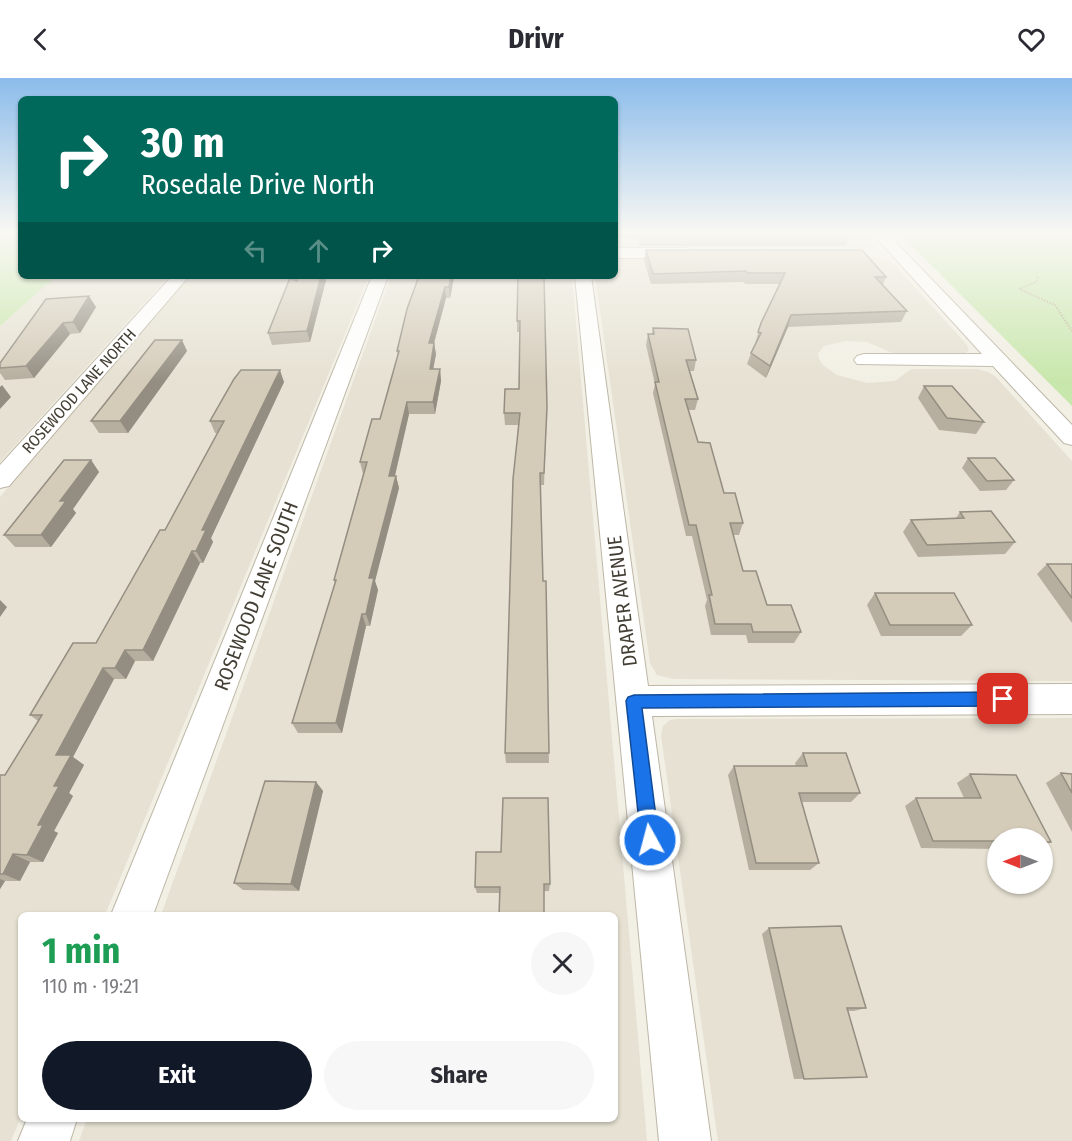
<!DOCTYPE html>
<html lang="en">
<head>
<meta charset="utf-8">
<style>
	:root { --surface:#fff; --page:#f7f7f7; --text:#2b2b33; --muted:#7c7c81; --accent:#111827 }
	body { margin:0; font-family:"Fira Sans Condensed",sans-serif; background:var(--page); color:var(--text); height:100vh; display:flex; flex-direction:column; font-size:22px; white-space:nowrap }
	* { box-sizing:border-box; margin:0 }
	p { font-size:20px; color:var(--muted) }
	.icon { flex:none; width:33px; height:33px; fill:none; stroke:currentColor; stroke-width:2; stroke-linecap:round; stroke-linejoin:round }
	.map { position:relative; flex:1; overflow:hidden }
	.side { position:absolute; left:18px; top:834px; width:600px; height:210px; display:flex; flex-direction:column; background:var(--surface); border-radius:9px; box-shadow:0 2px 4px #0004 }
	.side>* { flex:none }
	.banner { position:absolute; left:18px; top:18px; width:600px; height:183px; border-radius:9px; box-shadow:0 2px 4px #0004; background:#00695c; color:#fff; overflow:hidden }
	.needle { width:39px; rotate:270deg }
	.tools { position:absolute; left:987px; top:750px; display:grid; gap:12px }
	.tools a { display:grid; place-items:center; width:66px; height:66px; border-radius:50%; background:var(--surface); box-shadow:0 2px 4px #0004; font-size:30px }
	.pin { position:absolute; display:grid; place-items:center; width:51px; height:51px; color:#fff; margin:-26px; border-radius:12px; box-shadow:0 3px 9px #0006 }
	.me { position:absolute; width:66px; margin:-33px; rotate:353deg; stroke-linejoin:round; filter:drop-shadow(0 0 4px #0008) }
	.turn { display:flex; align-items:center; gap:21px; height:126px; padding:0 24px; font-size:27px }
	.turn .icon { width:78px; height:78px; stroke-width:2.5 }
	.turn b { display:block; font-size:42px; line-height:51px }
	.lanes { display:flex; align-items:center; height:57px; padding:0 24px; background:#0003; justify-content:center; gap:30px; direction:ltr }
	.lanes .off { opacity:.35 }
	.round { display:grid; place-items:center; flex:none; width:63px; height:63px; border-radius:32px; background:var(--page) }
	.summary { display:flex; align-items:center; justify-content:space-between; height:102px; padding:0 24px }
	h1 { font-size:36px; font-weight:700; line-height:45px; color:#1e9e55 }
	.primary-button { display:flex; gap:12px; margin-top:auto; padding:12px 24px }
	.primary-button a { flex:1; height:69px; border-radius:36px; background:var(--accent); color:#fff; font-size:24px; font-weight:700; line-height:69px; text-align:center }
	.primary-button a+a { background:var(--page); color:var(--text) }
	header { display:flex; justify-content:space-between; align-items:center; height:78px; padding:0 24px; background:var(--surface); font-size:27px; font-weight:700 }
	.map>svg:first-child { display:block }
	.residential { fill:#e6e1d2; fill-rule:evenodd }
	.green { fill:#c8e7ac }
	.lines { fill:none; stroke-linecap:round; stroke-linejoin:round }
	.minor-casing { stroke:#beb7a7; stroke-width:2 }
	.path { stroke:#bfb498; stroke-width:2; stroke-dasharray:1.5 1.5; stroke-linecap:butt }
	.minor { fill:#fff; fill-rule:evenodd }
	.wall { fill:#b6af9f }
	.shaded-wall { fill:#948e82 }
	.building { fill:#d4cbb9; stroke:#948e82; stroke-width:1.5 }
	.route { fill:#1a73e8; stroke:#114b97; stroke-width:1.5 }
	.labels { text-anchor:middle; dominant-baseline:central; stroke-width:4.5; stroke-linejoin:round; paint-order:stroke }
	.far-street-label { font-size:16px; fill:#443f34; stroke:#fff }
	.street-label { font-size:20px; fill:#443f34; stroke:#fff }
</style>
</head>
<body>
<header><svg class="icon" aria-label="back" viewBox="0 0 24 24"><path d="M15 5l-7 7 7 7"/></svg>Drivr<svg class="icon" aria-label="heart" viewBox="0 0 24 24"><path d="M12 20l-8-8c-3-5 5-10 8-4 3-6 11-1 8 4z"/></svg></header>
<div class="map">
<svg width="1072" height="1063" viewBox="0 0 1072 1063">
	<rect width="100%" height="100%" fill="#f2efe4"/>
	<g class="residential">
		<polygon points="615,154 865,154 876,168 869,171 615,171"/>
		<polygon points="615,179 874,179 887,182 894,186 967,267 969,273 964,276 897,277 867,264 845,263 824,268 818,276 819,281 823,287 837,297 867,305 895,303 911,291 977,291 988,294 995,298 1072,383 1072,603 673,601 657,597 650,585 595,198 615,198"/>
		<polygon points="56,198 169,198 0,384 0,248"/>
		<polygon points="189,198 369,198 105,837 21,837 21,1039 11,1063 0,1063 0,419"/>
		<polygon points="391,198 572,198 647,1063 79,1063 87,1041 615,1041 615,837 161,837"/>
		<path d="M1072 640V1063H718L661 657 663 648 670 642 677 641ZM998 760H1042V806H998Z"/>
	</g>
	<g class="green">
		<polygon points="0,154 21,154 21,198 56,198 0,248"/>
		<polygon points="898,154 1072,154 1072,328"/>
	</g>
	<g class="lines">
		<g class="minor-casing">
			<g id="minor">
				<polygon points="871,154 886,154 1072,347 1072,367 1064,365 993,288 857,286 854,282 857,278 864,276 982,276"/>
				<polygon points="615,170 687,170 695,175 687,180 615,180"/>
				<polygon points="172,198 189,198 9,408 0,410 0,387"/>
				<polygon points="372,198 388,198 153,837 111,837"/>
				<polygon points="575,198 591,198 648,608 1072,606 1072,636 652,638 711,1063 659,1063"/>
				<polygon points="27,1041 77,1041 70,1063 18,1063"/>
			</g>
		</g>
		<polyline class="path" points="1038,199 1036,204 1019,211 1055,227 1072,253"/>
		<use href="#minor" class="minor"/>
	</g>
	<g class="wall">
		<polygon points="615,154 849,154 850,156 846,168 640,168 638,160 615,160"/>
		<polygon points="646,172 886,199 883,207 907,233 901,244 788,249 766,300 747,286 751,275 755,266 761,245 780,206 745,206 744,204 651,206 644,182"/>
		<polygon points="419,198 454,198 450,220 446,220 434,265 436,276 433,291 440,291 441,303 435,336 409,336 395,398 396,398 399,410 375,503 378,512 370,548 366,548 342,655 298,655 292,645 335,505 334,502 363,396 360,384 380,341 398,278 397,273"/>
		<polygon points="518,198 547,329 544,407 540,407 549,685 506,685 505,675 518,347 505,347 504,335 519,311 520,254 517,254 517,243"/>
		<polygon points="326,202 310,264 272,267 268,255 297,203"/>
		<polygon points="46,221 96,229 80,255 70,256 34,300 5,302 0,295 0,285"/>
		<polygon points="653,250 696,282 694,293 690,293 698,321 695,332 688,332 698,364 724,415 743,445 739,457 733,457 743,493 767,527 801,554 794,565 748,565 746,557 711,557 705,528 707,522 692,458 686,458 653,315 655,306 646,267 648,256 652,256"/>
		<polygon points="187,273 128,355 99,355 91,343"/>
		<polygon points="284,304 211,460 213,464 203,485 200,485 153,583 135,583 126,601 114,601 73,679 84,687 69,715 73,718 54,753 58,755 43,784 30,784 20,803 5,803 0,811 0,697 5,697 38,643 30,637 96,565 165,452 218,355 215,355 210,343"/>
		<polygon points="924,308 984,344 976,356 939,352 918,320"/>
		<polygon points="968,380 1014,402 1006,412 980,413 962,390"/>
		<polygon points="91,382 99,394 73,431 76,435 51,469 15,469 4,457"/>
		<polygon points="960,434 1015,464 1005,476 918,479 903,454 911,442 956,440"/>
		<polygon points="1047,486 1072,486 1072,545 1037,496"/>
		<polygon points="875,515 972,547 961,558 881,558 867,527"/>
		<polygon points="803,675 860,715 851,724 802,724 819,785 810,792 749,792 728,697 734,688 796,688 795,685"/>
		<polygon points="1061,695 1072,696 1072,754 1046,705"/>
		<polygon points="970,696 1051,764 1042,768 1042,760 998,760 998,771 921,770 905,728 916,720 964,720 957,705"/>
		<polygon points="316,704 323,713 299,813 243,812 234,805"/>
		<polygon points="550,806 549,813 500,815 477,815 475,809"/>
		<polygon points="769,850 866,930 854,933 848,933 854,1000 794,1001 762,856"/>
	</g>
	<g class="shaded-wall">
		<polygon points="321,198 325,198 326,202 310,264 307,253"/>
		<polygon points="451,198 454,198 454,200 450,220 449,209"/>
		<polygon points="445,209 446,220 431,276 429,265"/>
		<polygon points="89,218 96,229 80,255 73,244"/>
		<polygon points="791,237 788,249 766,300 770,288"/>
		<polygon points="63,245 70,256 34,300 26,288"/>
		<polygon points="182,262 187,273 128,355 120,343"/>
		<polygon points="434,265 436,276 431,303 430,291"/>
		<polygon points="440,291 441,303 435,336 433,324"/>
		<polygon points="280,292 284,304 211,460 213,464 203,485 196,473 202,452"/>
		<polygon points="2,307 11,319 0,331 0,309"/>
		<polygon points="407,324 409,336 392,410 389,398"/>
		<polygon points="91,382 99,394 73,431 76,435 51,469 41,457 60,423"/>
		<polygon points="396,398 399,410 375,503 378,512 370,548 366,536 369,500"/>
		<polygon points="192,473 200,485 153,583 143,572"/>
		<polygon points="0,522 7,529 0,539"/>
		<polygon points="362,536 366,548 342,655 336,645"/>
		<polygon points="125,572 135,583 126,601 115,590"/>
		<polygon points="103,590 114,601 73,679 84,687 69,715 73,718 54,753 58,755 43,784 27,777 38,747 54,708 56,677"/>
		<polygon points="316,704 323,713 299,813 291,806"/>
		<polygon points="13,776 30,784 20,803 3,796"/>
		<polygon points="0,801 5,803 0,811"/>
	</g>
	<g class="building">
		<polygon points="642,154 849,154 850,156 642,156"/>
		<polygon points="646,172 862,172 886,199 875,199 907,233 791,237 770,288 751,275 761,255 758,254 761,245 785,195 747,195 746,193 653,196"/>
		<polygon points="298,198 321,198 307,253 268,255 290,200 297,203"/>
		<polygon points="419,198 451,198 449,209 445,209 429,265 434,265 430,291 440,291 433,324 407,324 389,398 396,398 369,500 374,500 366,536 362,536 336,645 292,645 336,502 334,502 367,384 360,384 372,341 380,341 399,273 397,273 407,231"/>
		<polygon points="518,198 544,198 547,329 544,395 540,395 543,503 546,503 549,675 505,675 513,401 520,335 504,335 505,311 519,311 520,243 517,243"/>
		<polygon points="89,218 73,244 63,245 26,288 0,290 0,285 46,221"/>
		<polygon points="653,250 688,251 696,282 686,282 698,321 685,321 698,364 710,365 724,415 735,415 743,445 730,445 743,493 756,493 767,527 791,527 801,554 753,554 751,546 715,546 709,517 712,517 696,447 689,447 655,304 659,304 648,256 654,256"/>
		<polygon points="155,262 182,262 120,343 91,343"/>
		<polygon points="241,292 280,292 202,452 206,452 196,473 192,473 143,572 125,572 115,590 103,590 56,677 71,677 54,708 59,708 38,747 43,747 27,777 13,776 3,796 0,796 0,697 5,697 42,637 30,637 73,565 96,565 160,452 165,452 224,343 210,343 234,301"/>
		<polygon points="924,308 952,308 984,344 947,340"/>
		<polygon points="968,380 995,380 1014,402 987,403"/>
		<polygon points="64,382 91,382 60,423 66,423 41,457 4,457"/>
		<polygon points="991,433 1015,464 927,467 911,442 964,440 960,434"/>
		<polygon points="1047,486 1072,486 1072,520"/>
		<polygon points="875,515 954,515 972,547 890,547"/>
		<polygon points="803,675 846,675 860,715 799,715 819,785 756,785 734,688 807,688"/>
		<polygon points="1061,695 1072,696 1072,715"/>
		<polygon points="970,696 1016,697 1051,764 1042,764 1042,760 998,760 998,763 933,763 916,720 981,720"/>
		<polygon points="265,703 316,704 291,806 234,805"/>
		<polygon points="503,720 548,720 550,806 544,806 544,837 499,837 500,809 475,809 476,774 501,774"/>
		<polygon points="841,848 866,930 847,930 867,999 804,1001 769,850"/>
	</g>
	<linearGradient id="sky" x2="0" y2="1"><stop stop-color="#8bbceb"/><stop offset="0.51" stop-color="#f9f8f3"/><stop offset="1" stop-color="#f9f8f3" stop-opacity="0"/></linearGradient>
	<rect width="1072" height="303" fill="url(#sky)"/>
	<polygon class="route" points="1003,614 1008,616 1010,621 1008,626 1003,628 642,630 659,762 656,768 650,771 643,768 641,762 626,623 628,619 634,617"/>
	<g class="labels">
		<g class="far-street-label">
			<text transform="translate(79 313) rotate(-48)">ROSEWOOD LANE NORTH</text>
		</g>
		<g class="street-label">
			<text transform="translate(256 518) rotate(-69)">ROSEWOOD LANE SOUTH</text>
			<text transform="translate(622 523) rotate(-97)">DRAPER AVENUE</text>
		</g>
	</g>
</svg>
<div class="tools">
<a><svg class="needle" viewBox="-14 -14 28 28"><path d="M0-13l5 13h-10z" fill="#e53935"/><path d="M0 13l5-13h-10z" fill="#7c7c81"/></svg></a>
</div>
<div class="pin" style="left:1003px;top:621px;background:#d93025"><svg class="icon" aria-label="arrive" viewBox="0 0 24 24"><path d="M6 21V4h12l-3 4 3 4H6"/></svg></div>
<svg class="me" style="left:650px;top:762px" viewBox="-20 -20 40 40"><circle r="17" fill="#1a73e8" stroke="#fff" stroke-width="3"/><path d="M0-11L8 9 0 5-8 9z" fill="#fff"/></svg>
<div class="banner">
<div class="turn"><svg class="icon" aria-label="right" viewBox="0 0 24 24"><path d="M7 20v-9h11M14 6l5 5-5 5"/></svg><div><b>30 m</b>Rosedale Drive North</div></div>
<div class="lanes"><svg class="icon off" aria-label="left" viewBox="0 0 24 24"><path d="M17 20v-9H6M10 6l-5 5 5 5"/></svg><svg class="icon off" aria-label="ahead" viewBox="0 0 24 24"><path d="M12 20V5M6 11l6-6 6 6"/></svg><svg class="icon" aria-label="right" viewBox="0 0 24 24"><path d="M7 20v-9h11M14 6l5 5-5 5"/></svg></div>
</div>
<section class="side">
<div class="summary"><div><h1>1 min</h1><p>110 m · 19:21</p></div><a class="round"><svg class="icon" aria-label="close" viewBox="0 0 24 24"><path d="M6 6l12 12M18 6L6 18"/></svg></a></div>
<div class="primary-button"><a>Exit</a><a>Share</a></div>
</section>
</div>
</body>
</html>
